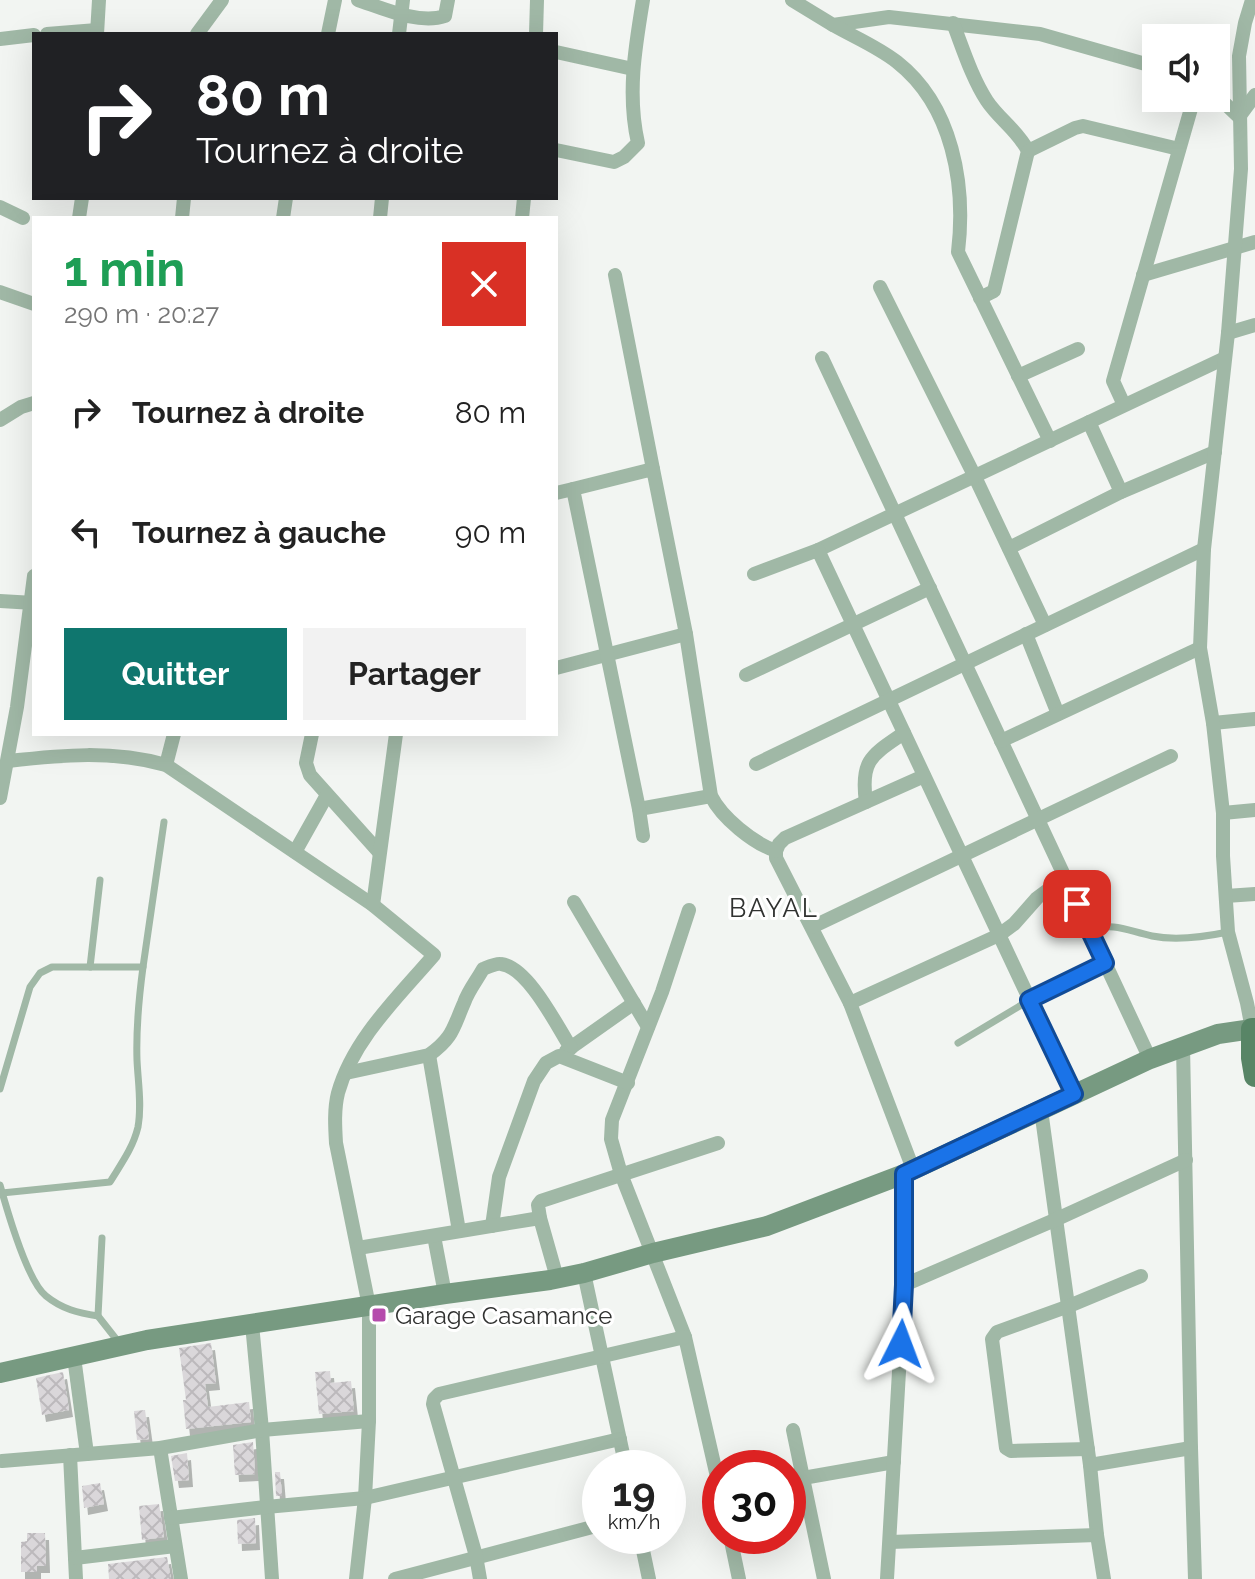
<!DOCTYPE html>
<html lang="fr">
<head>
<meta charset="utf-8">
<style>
	:root { --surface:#fff; --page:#f2f2f2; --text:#222; --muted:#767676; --accent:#0f766e }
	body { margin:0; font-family:Raleway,sans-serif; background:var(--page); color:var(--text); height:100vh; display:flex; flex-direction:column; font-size:30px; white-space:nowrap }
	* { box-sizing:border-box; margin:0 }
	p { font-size:26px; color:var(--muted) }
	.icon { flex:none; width:44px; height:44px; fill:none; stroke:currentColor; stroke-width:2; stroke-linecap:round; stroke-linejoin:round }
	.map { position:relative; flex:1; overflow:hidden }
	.panel { position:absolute; left:32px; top:216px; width:526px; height:520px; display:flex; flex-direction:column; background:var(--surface); border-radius:0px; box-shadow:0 8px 32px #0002 }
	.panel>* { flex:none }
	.hud { position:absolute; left:32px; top:32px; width:526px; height:168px; border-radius:0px; box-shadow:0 8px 32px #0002; background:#202124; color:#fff; overflow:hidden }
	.tools { position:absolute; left:1142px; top:24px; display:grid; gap:16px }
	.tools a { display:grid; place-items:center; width:88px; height:88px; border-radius:0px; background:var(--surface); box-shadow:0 8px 32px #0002; font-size:40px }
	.speed { position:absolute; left:582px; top:1450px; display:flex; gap:16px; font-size:40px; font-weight:700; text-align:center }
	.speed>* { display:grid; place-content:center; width:104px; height:104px; border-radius:50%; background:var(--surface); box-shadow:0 8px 32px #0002; line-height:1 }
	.speed small { font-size:20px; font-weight:400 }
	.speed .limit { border:12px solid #d22; background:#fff; color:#111 }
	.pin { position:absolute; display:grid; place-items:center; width:68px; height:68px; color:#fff; margin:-34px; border-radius:16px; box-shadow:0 4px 12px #0006 }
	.me { position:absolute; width:88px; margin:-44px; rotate:3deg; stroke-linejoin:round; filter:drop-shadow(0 0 6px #0008) }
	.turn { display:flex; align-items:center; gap:28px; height:168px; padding:0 32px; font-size:36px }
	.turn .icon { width:104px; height:104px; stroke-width:2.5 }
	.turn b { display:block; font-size:56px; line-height:68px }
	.round { display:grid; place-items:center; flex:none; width:84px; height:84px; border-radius:0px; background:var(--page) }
	.head { display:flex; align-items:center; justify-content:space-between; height:136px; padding:0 32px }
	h1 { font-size:48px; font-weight:700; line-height:60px; color:#1e9e55 }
	.cta { display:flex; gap:16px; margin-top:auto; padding:16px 32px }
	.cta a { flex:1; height:92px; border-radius:0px; background:var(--accent); color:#fff; font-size:32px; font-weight:700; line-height:92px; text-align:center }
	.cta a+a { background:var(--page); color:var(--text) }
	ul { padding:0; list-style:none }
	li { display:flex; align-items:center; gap:24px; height:120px; padding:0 32px }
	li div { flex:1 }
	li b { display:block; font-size:30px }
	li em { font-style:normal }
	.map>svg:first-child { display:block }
	.building { fill:url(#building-cross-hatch); filter:url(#shadow) }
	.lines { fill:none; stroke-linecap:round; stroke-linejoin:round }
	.lane { stroke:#a0b8a6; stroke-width:7 }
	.street { stroke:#a0b8a6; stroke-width:14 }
	.secondary { stroke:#779a81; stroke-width:20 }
	.primary { stroke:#588566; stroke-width:22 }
	.route-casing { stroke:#114b97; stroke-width:20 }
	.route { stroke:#1a73e8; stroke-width:14 }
	.poi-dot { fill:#b54bac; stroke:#fff; stroke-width:3 }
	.labels { text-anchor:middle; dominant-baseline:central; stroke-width:6; stroke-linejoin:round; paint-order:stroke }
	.poi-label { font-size:24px; fill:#313231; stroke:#fff; text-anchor:start }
	.neighbourhood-label { font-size:26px; letter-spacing:2px; fill:#303230; stroke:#fff }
</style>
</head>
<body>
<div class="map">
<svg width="1255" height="1579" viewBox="0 0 1255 1579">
	<defs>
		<pattern id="building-cross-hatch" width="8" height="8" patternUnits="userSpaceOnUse" patternTransform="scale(2)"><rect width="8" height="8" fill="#dad7da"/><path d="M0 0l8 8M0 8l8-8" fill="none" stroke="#bcb9bc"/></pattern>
		<filter id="shadow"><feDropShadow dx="4" dy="7" stdDeviation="0" flood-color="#0004"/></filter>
	</defs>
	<rect width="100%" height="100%" fill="#f2f5f2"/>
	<g class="building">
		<polygon points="211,1343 216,1383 205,1384 208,1407 249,1402 251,1422 186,1429 183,1400 186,1400 179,1348"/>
		<polygon points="330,1371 331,1383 351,1381 354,1411 319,1414 315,1372"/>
		<polygon points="63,1372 69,1410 42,1415 36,1378"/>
		<polygon points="145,1410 149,1439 137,1440 134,1411"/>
		<polygon points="253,1442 255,1474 235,1475 233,1445"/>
		<polygon points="187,1453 189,1480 175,1481 171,1456"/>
		<polygon points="275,1472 280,1472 282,1496 276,1496"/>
		<polygon points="100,1483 104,1504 84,1508 82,1486"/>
		<polygon points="159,1504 164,1537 142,1540 139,1506"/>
		<polygon points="255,1518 256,1543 238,1544 237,1520"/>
		<polygon points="27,1533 45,1533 46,1566 37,1566 37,1572 21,1572 21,1542 27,1541"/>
		<polygon points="167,1557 171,1579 109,1579 108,1564"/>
	</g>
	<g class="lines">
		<g class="lane">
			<path d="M1090 930C1114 922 1128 931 1152 936 1177 941 1204 937 1228 932"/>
			<polyline points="90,967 100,880"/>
			<polyline points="958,1043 1028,1001"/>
			<polyline points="0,1089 30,987 40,973 52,967 143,967 164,822"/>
			<path d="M0 1185C7 1210 27 1281 46 1296 62 1309 78 1313 98 1316L120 1344"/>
			<path d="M2 1193 110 1182C121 1164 133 1148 138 1127 142 1105 138 1082 137 1060 136 1029 139 997 143 967"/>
			<polyline points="98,1316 102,1238"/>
		</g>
		<g class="street">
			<path d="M358 0C382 8 419 25 445 16L448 0"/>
			<polyline points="792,0 833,25 889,17 1040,34 1156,67"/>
			<path d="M953 23C963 49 972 78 987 101 999 119 1018 131 1028 151L994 291 980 298"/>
			<path d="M833 25C854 37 878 47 897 62 953 106 966 185 958 252L1050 441"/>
			<polyline points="47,34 97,30"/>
			<polyline points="97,34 99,0"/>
			<polyline points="197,34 222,0"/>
			<polyline points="328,34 335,0"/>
			<polyline points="399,34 403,0"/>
			<polyline points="536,34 537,0"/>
			<polyline points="0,39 34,35"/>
			<polyline points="556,52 633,69"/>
			<polyline points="1216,95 1239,117 1255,95"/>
			<path d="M556 150 614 162 624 157 638 143C627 95 635 48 643 0"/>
			<polyline points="1028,151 1075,128 1083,126 1179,149"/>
			<polyline points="0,207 23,218"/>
			<polyline points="79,218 82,198"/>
			<polyline points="182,218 184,198"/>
			<polyline points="283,218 286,198"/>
			<polyline points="380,218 382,198"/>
			<polyline points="522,218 524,198"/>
			<polyline points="615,275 653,469"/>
			<polyline points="1143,275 1255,242"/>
			<polyline points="880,287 975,477 1045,625"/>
			<polyline points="0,292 34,304"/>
			<polyline points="1228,333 1255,325"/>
			<polyline points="822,358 1150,1059"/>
			<polyline points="1018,376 1078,349"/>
			<polyline points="1124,405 1113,381 1194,98"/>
			<polyline points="0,420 21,407 34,403"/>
			<polyline points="1089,422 1121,492"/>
			<polyline points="556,493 573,489"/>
			<polyline points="1009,548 1121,492 1215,452"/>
			<polyline points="818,550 1225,358"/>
			<polyline points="754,574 818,550 1074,1094"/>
			<polyline points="0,601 34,603"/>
			<polyline points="1026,634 1058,714"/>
			<polyline points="556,668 686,634"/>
			<polyline points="746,675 930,588"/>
			<polyline points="1213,723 1255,719"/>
			<polyline points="312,734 306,763 310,775 379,852"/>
			<polyline points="1001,741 1200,648"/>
			<path d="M8 761C63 755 112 750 166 765L373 905 434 955C399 996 353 1039 338 1093 334 1109 335 1126 336 1143L369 1306V1421L365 1498 356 1579"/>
			<polyline points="756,764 1204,549"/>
			<polyline points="166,765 174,734"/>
			<polyline points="0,798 17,707 34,576"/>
			<path d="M866 802C860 760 872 755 904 733"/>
			<polyline points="639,809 711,796"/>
			<polyline points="1223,813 1255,810"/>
			<path d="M643 836 639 809 573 489 653 469 686 634 711 796C722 818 753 843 776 851V858L850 1003 913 1169"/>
			<polyline points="776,851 779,844 785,838 924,776"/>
			<polyline points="295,852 327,795"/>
			<polyline points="1226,896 1255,894"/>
			<polyline points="574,902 648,1027"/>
			<polyline points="373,905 396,734"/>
			<polyline points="689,910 662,992 612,1120 611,1139 621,1174 685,1337 720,1490"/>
			<polyline points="812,927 1171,756"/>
			<polyline points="1029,1000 1105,963"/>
			<polyline points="850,1003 999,935 1014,924 1037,898 1064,878"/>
			<polyline points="1252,1029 1247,1003 1228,932 1223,856 1223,813 1213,723 1200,648 1204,549 1228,333 1241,169 1239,56 1245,23 1252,0"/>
			<polyline points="1183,1046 1191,1448 1195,1579"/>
			<polyline points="566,1051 634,1003"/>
			<polyline points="429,1055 459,1231"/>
			<path d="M346 1073 429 1055C453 1038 453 1028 464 1003 468 991 477 980 483 969 488 967 496 963 501 964 528 967 557 1026 571 1048"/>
			<polyline points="1041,1110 1090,1465 1097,1535 1104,1579"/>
			<polyline points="492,1226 499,1177 534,1081 546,1063 559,1056 628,1083"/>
			<polyline points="434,1236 445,1294"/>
			<polyline points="358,1248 540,1218"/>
			<polyline points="584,1273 626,1468"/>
			<polyline points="557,1278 540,1218 538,1205 541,1201 718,1143"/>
			<polyline points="904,1285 1057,1219 1186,1160"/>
			<polyline points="252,1324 262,1430 272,1579"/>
			<polyline points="74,1357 87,1454"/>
			<polyline points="793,1430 824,1579"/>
			<polyline points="160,1448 181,1579"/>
			<polyline points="1088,1449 1011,1451 1006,1448 992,1339 997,1332 1069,1306 1141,1276"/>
			<polyline points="70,1455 76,1579"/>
			<polyline points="2,1461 160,1448 262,1430 369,1421"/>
			<polyline points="1090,1465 1191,1448"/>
			<polyline points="803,1478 894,1462"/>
			<polyline points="171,1518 266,1507 365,1498 620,1439"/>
			<polyline points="640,1536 649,1579"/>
			<polyline points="730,1536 739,1579"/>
			<polyline points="890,1542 1097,1535"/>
			<polyline points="75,1558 175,1546"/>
			<polyline points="395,1579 600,1525"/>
			<polyline points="480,1579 476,1556 433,1404 434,1399 439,1394 685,1337"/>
			<polyline points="887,1579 904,1285 904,1174"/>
		</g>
		<polyline class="secondary" points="0,1373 147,1340 445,1294 550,1280 584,1273 653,1253 767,1226 904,1174 1150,1059 1218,1034 1252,1029"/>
		<polyline class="primary" points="1255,1029 1252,1029 1252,1058 1255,1076"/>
	</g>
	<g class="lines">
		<g class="route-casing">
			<polyline id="route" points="901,1344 904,1285 904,1174 1074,1094 1029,1000 1105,963 1077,904"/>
		</g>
		<use href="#route" class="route"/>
	</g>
	<rect class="poi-dot" x="371" y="1307" width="16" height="16" rx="4"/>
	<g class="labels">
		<g class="poi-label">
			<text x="395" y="1315">Garage Casamance</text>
		</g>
		<g class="neighbourhood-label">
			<text x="774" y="908">BAYAL</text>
		</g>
	</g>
</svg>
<div class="tools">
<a><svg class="icon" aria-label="sound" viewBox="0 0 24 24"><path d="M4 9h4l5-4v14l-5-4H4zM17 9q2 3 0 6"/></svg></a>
</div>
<div class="speed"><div>19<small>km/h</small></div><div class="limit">30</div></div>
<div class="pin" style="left:1077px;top:904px;background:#d93025"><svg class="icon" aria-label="arrive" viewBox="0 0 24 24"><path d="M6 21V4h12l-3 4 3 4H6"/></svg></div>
<svg class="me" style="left:901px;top:1344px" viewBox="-20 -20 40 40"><path d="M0-17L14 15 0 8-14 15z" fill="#1a73e8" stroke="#fff" stroke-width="4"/></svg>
<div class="hud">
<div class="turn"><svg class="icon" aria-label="right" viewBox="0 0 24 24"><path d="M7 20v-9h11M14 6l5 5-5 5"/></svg><div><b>80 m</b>Tournez à droite</div></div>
</div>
<section class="panel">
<div class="head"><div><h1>1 min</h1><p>290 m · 20:27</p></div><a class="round" style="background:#d93025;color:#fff"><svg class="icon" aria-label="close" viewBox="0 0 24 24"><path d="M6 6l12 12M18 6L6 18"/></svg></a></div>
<ul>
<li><svg class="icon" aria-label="right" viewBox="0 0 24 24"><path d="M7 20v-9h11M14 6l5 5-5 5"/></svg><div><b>Tournez à droite</b></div><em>80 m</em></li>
<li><svg class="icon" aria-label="left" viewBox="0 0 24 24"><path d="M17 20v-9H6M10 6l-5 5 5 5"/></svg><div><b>Tournez à gauche</b></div><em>90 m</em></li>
</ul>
<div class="cta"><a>Quitter</a><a>Partager</a></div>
</section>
</div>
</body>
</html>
